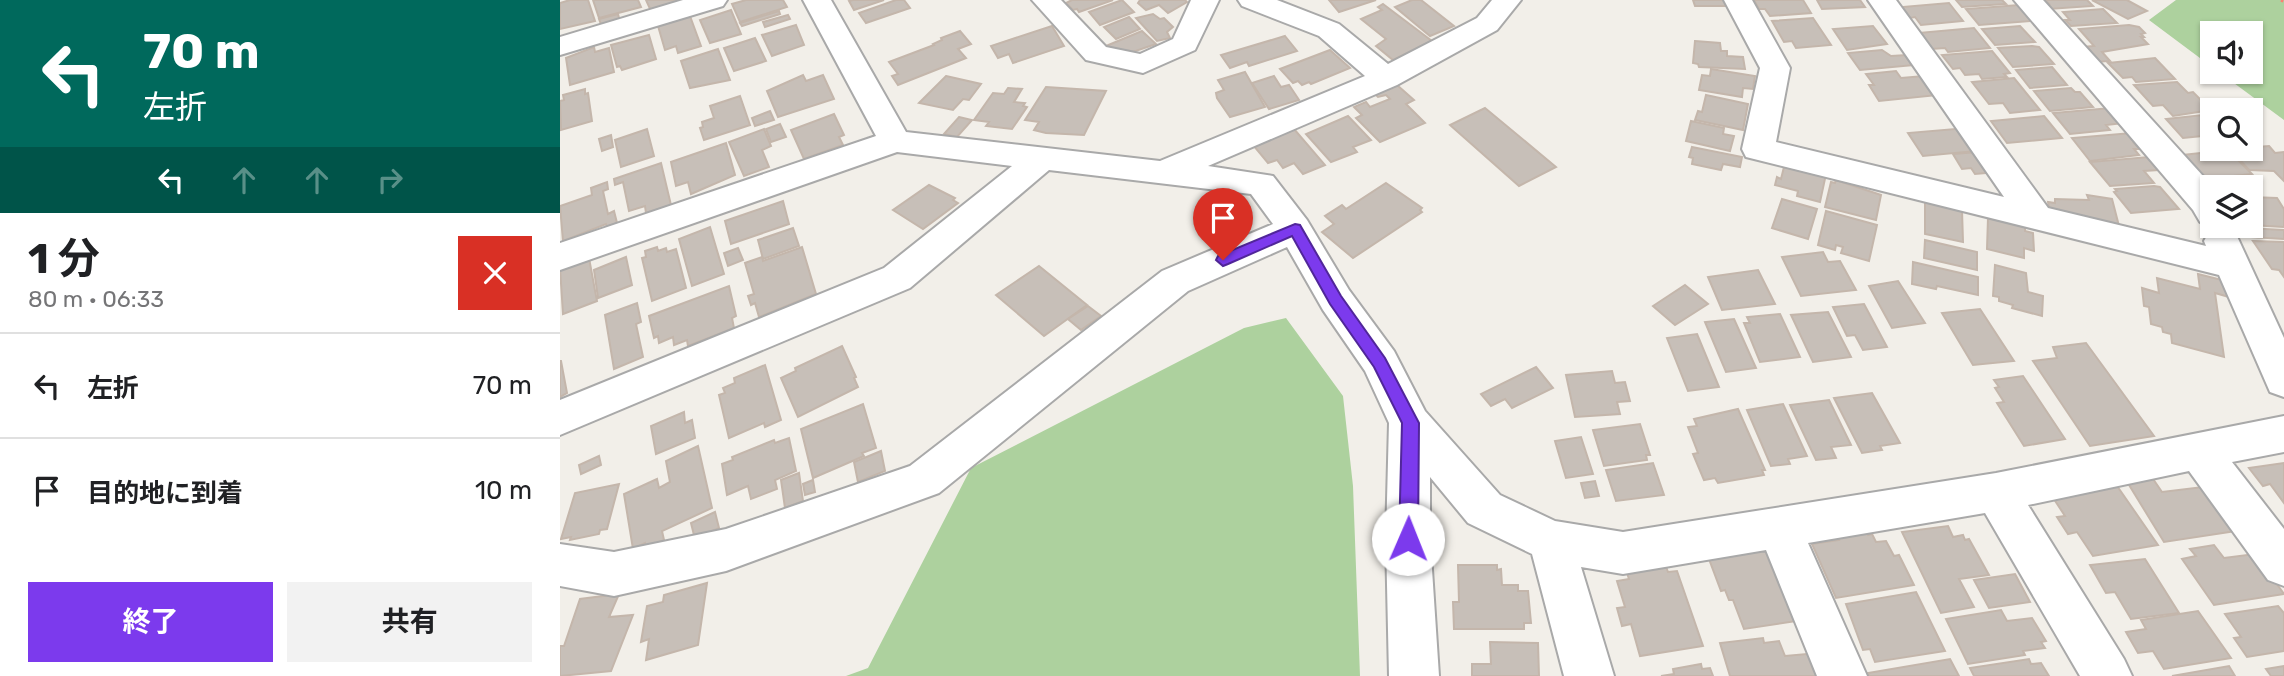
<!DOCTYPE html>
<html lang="ja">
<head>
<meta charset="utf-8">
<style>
	:root { --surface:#fff; --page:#f2f2f2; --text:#202124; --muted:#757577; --line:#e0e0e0; --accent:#7c3aed }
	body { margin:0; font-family:Rubik,"Noto Sans JP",sans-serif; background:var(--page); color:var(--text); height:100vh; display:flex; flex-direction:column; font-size:26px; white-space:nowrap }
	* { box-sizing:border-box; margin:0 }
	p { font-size:23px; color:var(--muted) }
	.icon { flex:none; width:38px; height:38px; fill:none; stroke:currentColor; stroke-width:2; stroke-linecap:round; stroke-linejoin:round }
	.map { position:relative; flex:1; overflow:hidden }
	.panel { display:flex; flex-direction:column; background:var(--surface); width:560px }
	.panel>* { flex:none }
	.banner { background:#00695c; color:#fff; overflow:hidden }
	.controls { position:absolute; left:1640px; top:21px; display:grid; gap:14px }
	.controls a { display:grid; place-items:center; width:63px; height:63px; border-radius:0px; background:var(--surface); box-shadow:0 2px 5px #0004; font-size:35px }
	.pin { position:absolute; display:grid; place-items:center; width:60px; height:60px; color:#fff; margin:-72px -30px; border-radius:50% 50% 50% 0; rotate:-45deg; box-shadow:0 0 7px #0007 }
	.pin .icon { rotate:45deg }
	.me { position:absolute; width:77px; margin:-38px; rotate:1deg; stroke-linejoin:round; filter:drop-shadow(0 0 5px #0008) }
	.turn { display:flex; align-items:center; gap:24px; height:147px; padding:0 28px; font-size:32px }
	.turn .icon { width:91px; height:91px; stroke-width:2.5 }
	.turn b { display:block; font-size:49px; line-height:60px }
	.lanes { display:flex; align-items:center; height:66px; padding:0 28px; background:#0003; justify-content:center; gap:35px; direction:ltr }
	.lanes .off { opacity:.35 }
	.round { display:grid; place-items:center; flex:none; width:74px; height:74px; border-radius:0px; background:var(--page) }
	.headline { display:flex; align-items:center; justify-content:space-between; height:119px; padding:0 28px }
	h1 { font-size:42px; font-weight:700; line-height:52px }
	.action { display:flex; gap:14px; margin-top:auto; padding:14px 28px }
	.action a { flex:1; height:80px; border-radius:0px; background:var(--accent); color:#fff; font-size:28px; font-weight:700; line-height:80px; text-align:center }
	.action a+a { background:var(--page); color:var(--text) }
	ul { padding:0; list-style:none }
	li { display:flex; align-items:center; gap:21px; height:105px; padding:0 28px; border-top:2px solid var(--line) }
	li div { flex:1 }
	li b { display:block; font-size:26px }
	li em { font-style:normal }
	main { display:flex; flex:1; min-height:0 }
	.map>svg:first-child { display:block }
	.forest { fill:#add19e }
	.building { fill:#c7bfb8; stroke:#c4b6ab; stroke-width:2 }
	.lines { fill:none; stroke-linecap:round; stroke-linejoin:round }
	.street-casing { stroke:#a9a9a9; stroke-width:4 }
	.path { stroke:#fa8072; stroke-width:3.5; stroke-dasharray:2.5 2.5; stroke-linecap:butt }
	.street { fill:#fff; fill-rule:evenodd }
	.route { fill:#7c3aed; stroke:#51269a; stroke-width:2 }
</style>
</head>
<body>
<main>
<section class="panel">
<div class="banner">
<div class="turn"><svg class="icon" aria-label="left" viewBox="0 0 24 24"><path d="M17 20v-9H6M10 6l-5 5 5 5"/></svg><div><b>70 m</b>左折</div></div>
<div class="lanes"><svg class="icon" aria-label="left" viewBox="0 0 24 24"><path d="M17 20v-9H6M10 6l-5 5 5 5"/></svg><svg class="icon off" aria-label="ahead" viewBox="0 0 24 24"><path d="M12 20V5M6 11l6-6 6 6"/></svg><svg class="icon off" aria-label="ahead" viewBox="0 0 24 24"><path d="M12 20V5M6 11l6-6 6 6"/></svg><svg class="icon off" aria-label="right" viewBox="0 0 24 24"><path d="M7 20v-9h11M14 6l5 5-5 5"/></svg></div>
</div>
<div class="headline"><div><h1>1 分</h1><p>80 m · 06:33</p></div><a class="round" style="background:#d93025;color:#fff"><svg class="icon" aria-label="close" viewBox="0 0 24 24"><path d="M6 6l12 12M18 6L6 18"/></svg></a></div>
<ul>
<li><svg class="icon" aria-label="left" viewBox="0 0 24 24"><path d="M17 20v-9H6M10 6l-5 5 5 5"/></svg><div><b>左折</b></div><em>70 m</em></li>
<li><svg class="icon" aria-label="arrive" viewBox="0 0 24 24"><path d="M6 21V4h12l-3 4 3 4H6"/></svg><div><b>目的地に到着</b></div><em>10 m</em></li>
</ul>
<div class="action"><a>終了</a><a>共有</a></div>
</section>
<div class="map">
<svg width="1724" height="676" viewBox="0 0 1724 676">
	<rect width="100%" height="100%" fill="#f2efe9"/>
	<g class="forest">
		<polygon points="1616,0 1724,0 1724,120 1659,72 1690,72 1690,33 1652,33 1652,67 1589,20"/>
		<polygon points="726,318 783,396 793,486 800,676 286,676 308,668 411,468 684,328"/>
	</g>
	<g class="building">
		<polygon points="10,0 28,0 35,21 0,29 0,3"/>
		<polygon points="33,0 78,0 81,7 39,18"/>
		<polygon points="86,0 122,0 123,1 91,11"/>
		<polygon points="186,0 223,0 227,7 180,22 172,4"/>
		<polygon points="293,0 324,0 294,10 289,1"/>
		<polygon points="336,0 344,0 350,8 306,23 299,13"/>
		<polygon points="553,0 519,12 517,9 513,10 506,3 512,0"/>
		<polygon points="562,0 574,12 540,25 529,12"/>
		<polygon points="580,0 625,0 627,2 608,13 599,5 586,10 578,3"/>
		<polygon points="769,0 816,0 779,12"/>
		<polygon points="852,0 861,0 894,26 870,36 835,7"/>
		<polygon points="1133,0 1165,0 1168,6 1135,6"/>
		<polygon points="1194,0 1243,0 1251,13 1210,16 1205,9 1199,9"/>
		<polygon points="1257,0 1300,0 1305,7 1262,9"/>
		<polygon points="1396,0 1442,0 1446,4 1402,7"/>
		<polygon points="1485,0 1527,0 1533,6 1488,9 1484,5 1489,4"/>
		<polygon points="1532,0 1567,0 1587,11 1568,19"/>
		<polygon points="1389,3 1403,21 1361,25 1355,17 1350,18 1342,7"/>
		<polygon points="823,4 872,41 833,60 816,46 826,39 801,19 822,10 818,7"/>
		<polygon points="1459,5 1472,21 1419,25 1406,9"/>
		<polygon points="1543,9 1557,23 1511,26 1505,20 1510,20 1503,12"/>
		<polygon points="171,10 181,34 150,43 140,20"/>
		<polygon points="219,11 220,14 182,26 180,23"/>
		<polygon points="58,14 60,22 42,27 39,19"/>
		<polygon points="593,14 600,19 604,18 613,27 607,32 610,38 597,41 576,18"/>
		<polygon points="228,15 230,19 205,27 203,22"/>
		<polygon points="130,16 141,46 118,53 116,46 105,50 98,26"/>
		<polygon points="569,17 580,29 556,39 544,27"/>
		<polygon points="1253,18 1271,45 1236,48 1232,41 1224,42 1212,21"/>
		<polygon points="236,25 244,45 212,56 202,35"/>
		<polygon points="1569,25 1579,27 1585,33 1581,34 1584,37 1581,37 1588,44 1542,52 1550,61 1534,62 1521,47 1534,46 1519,29"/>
		<polygon points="492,26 504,46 453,63 449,54 438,58 431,46"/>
		<polygon points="1313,26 1327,44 1287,50 1273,29"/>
		<polygon points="1460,26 1475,42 1435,45 1422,29"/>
		<polygon points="1414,28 1430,48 1388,52 1385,48 1371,49 1358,33"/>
		<polygon points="400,31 411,44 398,49 406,58 338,85 332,76 338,74 329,62 374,45 373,44 382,40 381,38"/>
		<polygon points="582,31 596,44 561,56 546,46"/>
		<polygon points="89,35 96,59 62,70 60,66 57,67 51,45"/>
		<polygon points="725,36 737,51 689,66 687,62 670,68 661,55"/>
		<polygon points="195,38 206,61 174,71 164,48"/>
		<polygon points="1135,41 1160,43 1161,51 1167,51 1167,56 1183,57 1185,69 1139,67 1138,64 1133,63"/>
		<polygon points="1472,46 1479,47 1494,64 1453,67 1438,48"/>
		<polygon points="34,47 35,52 49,48 54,72 10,85 6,58"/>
		<polygon points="158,49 170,80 130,88 121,61"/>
		<polygon points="770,50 790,68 751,84 749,82 742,85 738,81 733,83 720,69"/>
		<polygon points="1322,50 1331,56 1347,55 1355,65 1300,70 1288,53"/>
		<polygon points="1432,51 1450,73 1444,74 1447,77 1422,79 1419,74 1405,75 1400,68 1393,69 1382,55"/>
		<polygon points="1595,58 1615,79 1576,82 1572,77 1563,78 1548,63"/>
		<polygon points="1492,67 1507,85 1470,88 1456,70"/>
		<polygon points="1151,69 1195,76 1193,89 1183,88 1182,97 1139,90 1142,75 1150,76"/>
		<polygon points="1336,71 1341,78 1364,76 1378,95 1319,101 1309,85 1314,85 1306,74"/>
		<polygon points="685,72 705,107 670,117 657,98 656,93 664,90 658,80"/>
		<polygon points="243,75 246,81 263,75 274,99 218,117 207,91"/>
		<polygon points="386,76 421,84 409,100 403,99 393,110 359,103"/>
		<polygon points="714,76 721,87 729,85 739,100 709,109 692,83"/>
		<polygon points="1454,78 1480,110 1450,113 1443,103 1429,104 1412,82"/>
		<polygon points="1617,82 1628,93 1633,92 1651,110 1613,116 1603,105 1593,106 1574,85"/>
		<polygon points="837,85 854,100 846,104 865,123 820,142 796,118 802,115 794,107 806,102 810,107 830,99 826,95 818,97 815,94"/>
		<polygon points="486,87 546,91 524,135 486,133 474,130 479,122 465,120"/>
		<polygon points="448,88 462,89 454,102 465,103 463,106 467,107 452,129 426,126 429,122 414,120 433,93 444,94"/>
		<polygon points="1511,88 1515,92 1520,92 1533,107 1490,111 1474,91"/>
		<polygon points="25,89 25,94 28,93 32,121 1,130 0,101 4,100 3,95"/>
		<polygon points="1146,95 1188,104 1183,130 1135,120 1138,111 1142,112"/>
		<polygon points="180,96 190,125 144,140 140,128 143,127 142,122 154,118 150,106"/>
		<polygon points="925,108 996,167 959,186 890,125"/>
		<polygon points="1551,108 1564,123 1546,125 1550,130 1510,134 1493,113"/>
		<polygon points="210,111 214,120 195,126 192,118"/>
		<polygon points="274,114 284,135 279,137 283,145 244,159 231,130"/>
		<polygon points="1652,114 1652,135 1623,138 1606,119"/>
		<polygon points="788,116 811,140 793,147 797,152 771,162 746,134"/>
		<polygon points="1484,116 1502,138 1447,143 1431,121"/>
		<polygon points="399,117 412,120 397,137 384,134"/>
		<polygon points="1131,121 1164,128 1163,134 1174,136 1170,151 1126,141"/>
		<polygon points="220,124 226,137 211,142 206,129"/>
		<polygon points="1407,128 1416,151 1363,156 1348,133"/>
		<polygon points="87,129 94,156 61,167 55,140"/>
		<polygon points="204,129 211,146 202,150 209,167 184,176 169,142"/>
		<polygon points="734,129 765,165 743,174 734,163 723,168 717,160 708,163 693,145"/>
		<polygon points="1572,133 1581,142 1574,143 1580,149 1574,149 1579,155 1530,161 1512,138"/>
		<polygon points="51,135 53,147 42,151 39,139"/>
		<polygon points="166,143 175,175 131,194 128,182 116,186 111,162"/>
		<polygon points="1709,146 1715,153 1724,152 1724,181 1714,171 1689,170 1670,149"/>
		<polygon points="1132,147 1182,157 1180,167 1163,164 1161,170 1132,164 1133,158 1129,157"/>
		<polygon points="1668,150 1692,174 1645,179 1622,155"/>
		<polygon points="1418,152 1439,172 1415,174 1411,168 1402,169 1393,154"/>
		<polygon points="1589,157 1601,170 1584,171 1594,183 1550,186 1530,162"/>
		<polygon points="101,163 111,205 86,213 85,206 69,211 63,182 55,185 54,179"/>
		<polygon points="1225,163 1266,174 1260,202 1237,196 1238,191 1215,185 1217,177 1221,179"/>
		<polygon points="1276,180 1321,195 1316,220 1265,207 1271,182 1275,183"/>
		<polygon points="47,182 48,189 43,191 48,214 54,211 57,223 47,227 46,224 3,241 0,206 32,195 31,188"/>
		<polygon points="826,183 862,208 860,210 862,212 793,258 762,232 774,224 765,216 782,205 786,209"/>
		<polygon points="369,185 395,198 393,200 398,203 363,229 333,210"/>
		<polygon points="1594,186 1600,187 1619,209 1571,213 1554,192 1557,191 1555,189"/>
		<polygon points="1527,195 1552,199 1560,230 1490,213 1488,202 1495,203 1495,199 1529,200"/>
		<polygon points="1690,197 1717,198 1724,209 1724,227 1690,225"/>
		<polygon points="1222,199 1257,209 1248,239 1212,228"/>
		<polygon points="223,201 229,224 171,244 165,221"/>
		<polygon points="1365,202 1402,210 1403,242 1365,234"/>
		<polygon points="1266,211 1317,225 1309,261 1281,253 1283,247 1276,245 1275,250 1258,245"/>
		<polygon points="1428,218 1465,227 1465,231 1473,233 1474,251 1464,248 1464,258 1427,249"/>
		<polygon points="150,227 164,274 132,286 119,239"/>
		<polygon points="233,228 239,246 203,259 198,240"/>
		<polygon points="1686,228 1724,230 1724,239 1691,237"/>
		<polygon points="1365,240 1417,252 1417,270 1364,258"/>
		<polygon points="1693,241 1724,242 1724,277 1719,270 1712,269"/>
		<polygon points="97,247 98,251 106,248 107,252 116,249 126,288 92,301 82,258 86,257 85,251"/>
		<polygon points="242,247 256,294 199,317 195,303 191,305 188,296 194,294 185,263 202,257 203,261"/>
		<polygon points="178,248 183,260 168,266 164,253"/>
		<polygon points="1263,252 1268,262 1280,261 1296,290 1241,296 1222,257"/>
		<polygon points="66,257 72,285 38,298 34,270"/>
		<polygon points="29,258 37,301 3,314 0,268"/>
		<polygon points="1353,262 1418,277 1418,295 1377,286 1376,289 1352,284"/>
		<polygon points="1435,265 1466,273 1468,292 1483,296 1482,316 1452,308 1453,305 1439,301 1439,297 1433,296"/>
		<polygon points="479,266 527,305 484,336 436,295"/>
		<polygon points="1198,270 1215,304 1162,310 1148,277"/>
		<polygon points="1638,274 1666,281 1669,297 1655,293 1664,357 1612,343 1611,334 1603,332 1602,327 1591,324 1589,307 1584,306 1582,288 1599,293 1597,278 1640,289"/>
		<polygon points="1338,281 1365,323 1332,328 1309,286"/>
		<polygon points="1125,285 1148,304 1115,325 1093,306"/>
		<polygon points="169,286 176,316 172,318 174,328 128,346 127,340 114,345 113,337 99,343 98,336 94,338 89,316"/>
		<polygon points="77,303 81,322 76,324 83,357 54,369 45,315"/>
		<polygon points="1304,304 1327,347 1303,350 1295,335 1287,336 1273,307"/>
		<polygon points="528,306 541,316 521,330 508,319"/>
		<polygon points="1420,309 1454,361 1413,365 1382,313"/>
		<polygon points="1268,312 1291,357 1253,362 1231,315"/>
		<polygon points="1220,314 1240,357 1200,362 1184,323 1190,323 1187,317"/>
		<polygon points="1174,319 1196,368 1166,372 1145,322"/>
		<polygon points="1137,334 1159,387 1128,391 1107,338"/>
		<polygon points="1526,343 1594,436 1530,446 1473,361 1497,358 1493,347"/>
		<polygon points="282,346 296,377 294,378 298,387 238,417 221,378 236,371 235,368"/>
		<polygon points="1,361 7,393 0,397 0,361"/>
		<polygon points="205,365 221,420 205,427 204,423 169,438 159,395 165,393 163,388 175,383 174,378"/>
		<polygon points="976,367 993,388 952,408 945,399 931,406 921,394"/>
		<polygon points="1052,371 1055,383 1065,382 1070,401 1057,402 1060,414 1015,417 1006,375"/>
		<polygon points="1463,376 1505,439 1464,446 1437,403 1444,402 1435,388 1439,387 1434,380"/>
		<polygon points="1312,393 1340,443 1320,446 1322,450 1302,453 1274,398"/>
		<polygon points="1269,400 1291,445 1271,447 1276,458 1256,460 1230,405"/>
		<polygon points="303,404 316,448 302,453 304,456 253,478 241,429"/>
		<polygon points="1223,404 1247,456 1228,459 1230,464 1211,466 1187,410"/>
		<polygon points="1178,409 1205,470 1202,470 1204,475 1158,483 1155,478 1144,480 1133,454 1138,453 1128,427 1137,426 1134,419"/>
		<polygon points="124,412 125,423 132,420 135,438 96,454 91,426"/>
		<polygon points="1080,424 1090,455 1086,455 1087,460 1044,466 1033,430"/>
		<polygon points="1021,437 1033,474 1006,478 995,441"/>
		<polygon points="229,438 236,471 215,480 217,489 191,499 188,486 167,495 162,464 173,460 172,457 214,440 215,443"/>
		<polygon points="138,446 152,508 102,531 104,540 86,548 85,543 73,549 64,494 97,479 99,488 110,482 106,461"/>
		<polygon points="321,451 325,471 298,482 294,462"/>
		<polygon points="39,456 41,465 21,474 19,465"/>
		<polygon points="1093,463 1104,495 1056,501 1046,470"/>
		<polygon points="1724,463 1724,503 1710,484 1703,486 1689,468"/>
		<polygon points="239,473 243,501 225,508 221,480"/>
		<polygon points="1591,476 1602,492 1643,487 1676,531 1604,542 1566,480"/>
		<polygon points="253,480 255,492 245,495 243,484"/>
		<polygon points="1035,481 1039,496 1025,498 1021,483"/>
		<polygon points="1555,483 1598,545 1533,556 1517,532 1508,534 1497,517 1505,516 1490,493"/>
		<polygon points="59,484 47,529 40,530 39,534 10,540 11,537 1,539 15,493"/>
		<polygon points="155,512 159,528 135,539 131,523"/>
		<polygon points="1388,526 1393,537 1403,535 1405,540 1409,539 1429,575 1399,579 1414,607 1381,613 1342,532"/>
		<polygon points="1305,530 1308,535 1312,534 1316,542 1326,541 1334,556 1339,555 1354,585 1276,598 1252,544 1279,540 1277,535"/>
		<polygon points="1654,545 1664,558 1695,554 1724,594 1654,605 1622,559 1636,556 1630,549"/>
		<polygon points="1208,550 1243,620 1184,629 1173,600 1169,600 1165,590 1161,591 1149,559"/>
		<polygon points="1585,559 1619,613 1571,619 1555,592 1546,593 1530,565"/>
		<polygon points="1105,564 1108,572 1117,571 1143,646 1080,656 1071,624 1062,626 1057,608 1065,607 1057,581 1069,579 1066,570"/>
		<polygon points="898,565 937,565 937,570 941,569 942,585 958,585 958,591 968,591 971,623 964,623 964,629 894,629 893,602 899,602"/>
		<polygon points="1455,574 1470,602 1429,608 1414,580"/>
		<polygon points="147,583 138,645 86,660 89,639 81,642 87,606 103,602 104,595"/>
		<polygon points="1356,592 1385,651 1315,662 1310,649 1303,650 1286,604"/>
		<polygon points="59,594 49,617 73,615 51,671 0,676 0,646 4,646 20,599"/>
		<polygon points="1718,606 1724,613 1724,651 1687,657 1674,638 1681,637 1665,614"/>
		<polygon points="1441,610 1447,621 1472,618 1486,641 1481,642 1485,648 1463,651 1465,655 1408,664 1386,619"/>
		<polygon points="1638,611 1671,658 1604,669 1593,651 1578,653 1566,632 1586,629 1581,620"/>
		<polygon points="1203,638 1204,643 1219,641 1225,656 1258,653 1267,676 1170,676 1160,643"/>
		<polygon points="930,642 978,643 979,676 912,676 912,664 931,664"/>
		<polygon points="1390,659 1399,676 1309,676 1308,673"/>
		<polygon points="1469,659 1471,664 1481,663 1489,676 1414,676 1410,668"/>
		<polygon points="1141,664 1142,669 1150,668 1153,676 1101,676 1114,674 1113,669"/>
		<polygon points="1669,666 1675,676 1612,676"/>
		<polygon points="1724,666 1724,676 1711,676 1706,669"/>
	</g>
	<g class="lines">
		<g class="street-casing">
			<g id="street">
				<polygon points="123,0 167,0 163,6 0,55 0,37"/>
				<polygon points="243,0 271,0 346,132 600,161 805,76 759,36 682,6 678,0 717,0 779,24 828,64 917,18 932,0 961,0 937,30 837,85 648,166 713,176 747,220 789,290 834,351 865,411 940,495 995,521 1063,532 1436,473 1724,416 1724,452 1672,462 1724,529 1724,586 1708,580 1629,471 1468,505 1564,659 1572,676 1520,676 1425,513 1248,543 1307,676 1257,676 1206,550 1063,574 1021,567 1054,676 1004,676 972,554 908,523 870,477 870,539 879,676 829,676 826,539 829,423 805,371 763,310 727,247 628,291 379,493 166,571 54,596 0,586 0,544 54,552 166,529 350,466 602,271 713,224 691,194 489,170 350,288 0,435 0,400 324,268 452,166 337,152 0,270 0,243 316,136"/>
				<polygon points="472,0 501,0 546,47 580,54 613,39 631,0 659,0 635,50 583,73 526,60"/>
				<polygon points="1164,0 1192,0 1230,68 1216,142 1444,197 1308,0 1336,0 1488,208 1646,246 1644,241 1649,232 1662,228 1675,232 1724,338 1724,397 1710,392 1659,275 1186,157 1182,149 1200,68"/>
				<polygon points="1454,0 1483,0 1653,187 1652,225 1640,222 1633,210"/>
			</g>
		</g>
		<polyline class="path" points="1721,0 1724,1"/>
		<use href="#street" class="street"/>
	</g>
	<polygon class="route" points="735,224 740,225 781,296 825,358 859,423 858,539 855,545 848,548 842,545 839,539 842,423 814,367 770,304 732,236 668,264 663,266 656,260 658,256"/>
</svg>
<div class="controls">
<a><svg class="icon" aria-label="sound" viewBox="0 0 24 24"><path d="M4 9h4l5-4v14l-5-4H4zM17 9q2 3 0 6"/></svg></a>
<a><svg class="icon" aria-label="search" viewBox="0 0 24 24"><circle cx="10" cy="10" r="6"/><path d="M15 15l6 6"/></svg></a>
<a><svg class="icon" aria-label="layers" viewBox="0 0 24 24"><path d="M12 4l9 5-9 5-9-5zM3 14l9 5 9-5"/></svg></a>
</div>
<div class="pin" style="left:663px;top:260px;background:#d93025"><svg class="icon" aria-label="arrive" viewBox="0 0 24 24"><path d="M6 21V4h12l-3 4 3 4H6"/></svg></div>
<svg class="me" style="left:848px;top:539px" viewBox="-20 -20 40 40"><circle r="19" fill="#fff"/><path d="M0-13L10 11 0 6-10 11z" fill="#7c3aed"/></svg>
</div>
</main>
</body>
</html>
